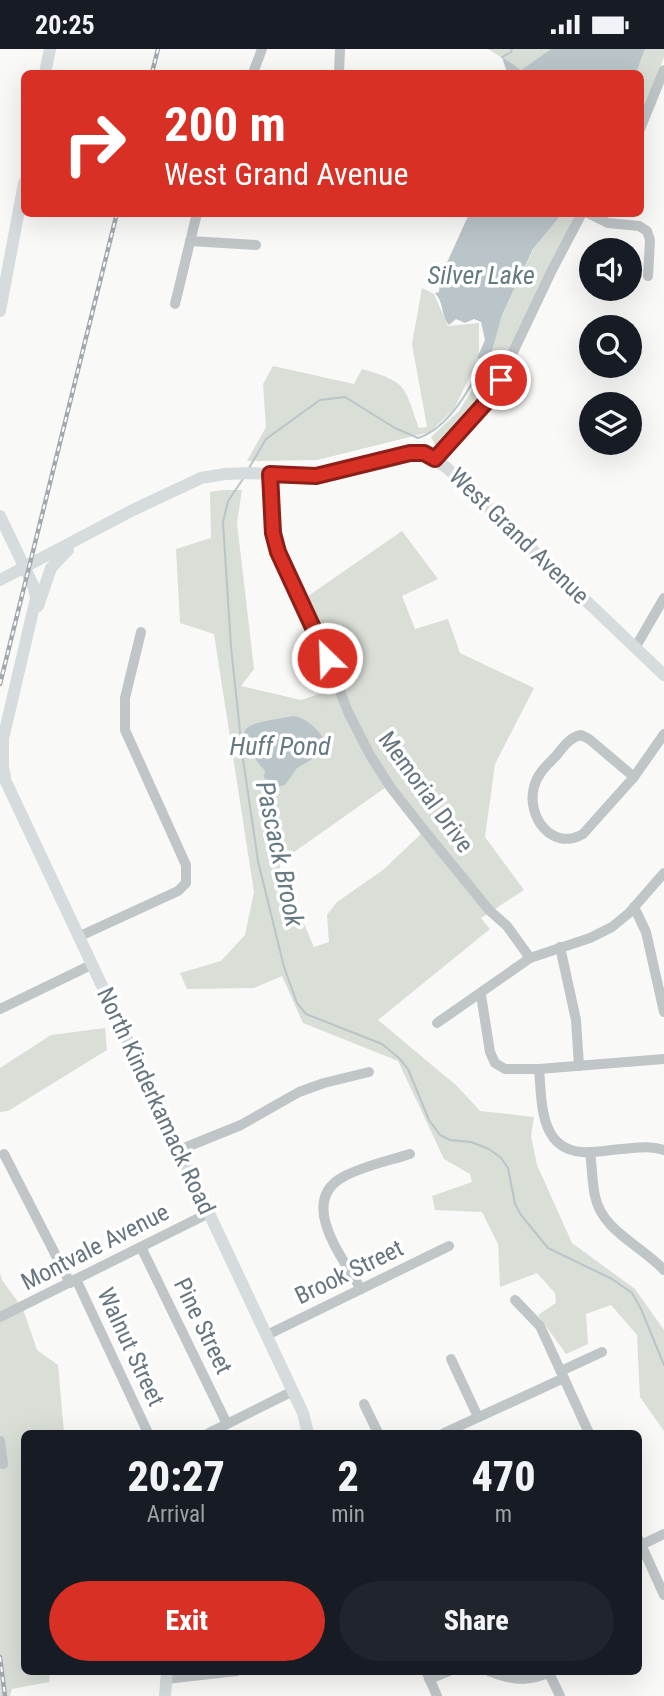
<!DOCTYPE html>
<html lang="en">
<head>
<meta charset="utf-8">
<style>
	:root { --surface:#171b24; --page:#20242c; --text:#f1f3f6; --muted:#9ea1a6; --accent:#d93025 }
	body { margin:0; font-family:"Roboto Condensed",sans-serif; background:var(--page); color:var(--text); height:100vh; display:flex; flex-direction:column; font-size:26px; white-space:nowrap }
	* { box-sizing:border-box; margin:0 }
	p { font-size:23px; color:var(--muted) }
	.icon { flex:none; width:38px; height:38px; fill:none; stroke:currentColor; stroke-width:2; stroke-linecap:round; stroke-linejoin:round }
	.map { position:relative; flex:1; overflow:hidden }
	.sheet { position:absolute; left:21px; top:1381px; width:621px; height:245px; display:flex; flex-direction:column; background:var(--surface); border-radius:10px; box-shadow:0 7px 28px #0002 }
	.sheet>* { flex:none }
	.hud { position:absolute; left:21px; top:21px; width:623px; height:147px; border-radius:10px; box-shadow:0 7px 28px #0002; background:#d93025; color:#fff; overflow:hidden }
	.buttons { position:absolute; left:579px; top:189px; display:grid; gap:14px }
	.buttons a { display:grid; place-items:center; width:63px; height:63px; border-radius:50%; background:var(--surface); box-shadow:0 7px 28px #0002; font-size:35px }
	.pin { position:absolute; display:grid; place-items:center; width:60px; height:60px; color:#fff; margin:-30px; border:4px solid #fff; border-radius:50%; box-shadow:0 2px 7px #0007 }
	.me { position:absolute; width:77px; margin:-38px; rotate:336deg; stroke-linejoin:round; filter:drop-shadow(0 0 5px #0008) }
	.turn { display:flex; align-items:center; gap:24px; height:147px; padding:0 28px; font-size:32px }
	.turn .icon { width:91px; height:91px; stroke-width:2.5 }
	.turn b { display:block; font-size:49px; line-height:60px }
	.eta { display:flex; justify-content:space-evenly; align-items:center; height:119px; text-align:center }
	.eta b { font-size:42px; font-weight:800; line-height:49px }
	.button { display:flex; gap:14px; margin-top:auto; padding:14px 28px }
	.button a { flex:1; height:80px; border-radius:42px; background:var(--accent); color:#fff; font-size:28px; font-weight:800; line-height:80px; text-align:center }
	.button a+a { background:var(--page); color:var(--text) }
	.status { display:flex; justify-content:space-between; align-items:center; height:49px; padding:0 35px; background:var(--surface); direction:ltr }
	.status svg { height:19px; fill:currentColor }
	.map>svg:first-child { display:block }
	.green { fill:#d9ded6; fill-rule:evenodd }
	.water { fill:#bac5c9 }
	.lines { fill:none; stroke-linecap:round; stroke-linejoin:round }
	.stream { stroke:#bac5c9; stroke-width:2 }
	.minor { stroke:#c0c5c8; stroke-width:10 }
	.major { stroke:#d6dbde; stroke-width:12 }
	.rail-casing { stroke:#a2a9ae; stroke-width:4.5 }
	.rail { stroke:#fff; stroke-width:2; stroke-dasharray:5; stroke-linecap:butt }
	.route-casing { stroke:#8d1f18; stroke-width:18 }
	.route { stroke:#d93025; stroke-width:12 }
	.labels { text-anchor:middle; dominant-baseline:central; stroke-width:7; stroke-linejoin:round; paint-order:stroke }
	.street-label { font-size:24px; fill:#667580; stroke:#fff }
	.water-label { font-size:26px; font-style:italic; fill:#667a81; stroke:#fff }
</style>
</head>
<body>
<div class="status"><b>20:25</b><svg viewBox="0 0 49 12"><path d="M0 12V9h3v3zM5 12V6h3v6zM10 12V3h3v9zM15 12V0h3v12zM26 1h20v11H26zM47 4h2v5h-2z"/></svg></div>
<div class="map">
<svg width="664" height="1647" viewBox="0 0 664 1647">
	<rect width="100%" height="100%" fill="#f9f9f7"/>
	<g class="green">
		<polygon points="488,0 551,0 521,21"/>
		<polygon points="645,0 664,0 664,8 641,70 640,24 636,24"/>
		<polygon points="562,165 577,165 497,332 444,394 435,396 431,388 459,362 489,313 502,266 534,199"/>
		<path d="M422 239 434 245 448 277 479 274V309L454 360 430 383 317 411 247 412 266 378 263 335 273 317 354 335 362 320C407 333 404 336 419 379L427 378 412 295Z"/>
		<path d="M223 441H242L237 474 254 620 241 637 301 651 340 638 301 552 402 482 438 530 402 547 415 580 448 570 460 604 534 639 495 715 485 788 524 841 481 869 490 880 378 971 457 1037 480 1062 534 1068 531 1087 537 1116 572 1194 635 1240 664 1281V1382L640 1348 637 1286 611 1256 586 1265 588 1295 566 1305 538 1266 556 1254 555 1244 537 1224 500 1238 498 1195 482 1163 435 1161 432 1147 472 1133 470 1125 444 1110 398 1012 303 974 282 927 254 939 187 940 180 924 221 912 245 886 254 843 214 585 180 574 176 500 211 489 210 443ZM389 736 421 785 383 821 337 853 327 866 329 893 314 898 304 875 279 844 280 813Z"/>
		<polygon points="105,979 107,1001 8,1062 0,1063 0,1019 51,986"/>
		<polygon points="0,1224 2,1231 23,1260 37,1301 58,1316 64,1384 24,1384 24,1622 50,1622 49,1633 12,1640 10,1647 0,1647"/>
	</g>
	<g class="water">
		<polygon points="551,0 645,0 636,24 507,24 502,8 521,21"/>
		<path d="M469 165H562L533 200 502 266 489 313 477 309 485 291 481 273 474 270 465 274 456 270 449 276C440 265 445 256 435 244L439 243 440 229Z"/>
		<path d="M293 667C308 669 327 686 326 702L297 719 285 736 276 738 271 732 264 729 265 722C224 673 247 676 293 667Z"/>
	</g>
	<g class="lines">
		<g class="stream">
			<polyline points="502,8 511,3 512,0"/>
			<path d="M249 419 266 390 320 351 345 348 395 379 418 389C449 379 472 338 484 309"/>
			<polyline points="243,430 228,452 223,473 231,598 243,710 258,812 284,918 297,954 306,965 382,995 399,1009 408,1020 429,1071 440,1086 450,1091 471,1093 489,1100 501,1109 508,1119 515,1155 521,1166 548,1199 612,1230 632,1244 641,1260 664,1316"/>
		</g>
		<g class="minor">
			<polyline points="253,24 262,0"/>
			<polyline points="339,24 340,0"/>
			<polyline points="640,80 664,21"/>
			<polyline points="588,164 608,174 639,177 647,182 650,191 648,227"/>
			<polyline points="190,192 256,196"/>
			<polyline points="175,255 197,164"/>
			<polyline points="435,410 496,339 552,221 582,164"/>
			<polyline points="270,425 273,484 278,503 321,593 348,663 370,706 391,739 424,781 489,861 507,877 530,909"/>
			<polyline points="635,599 664,549"/>
			<path d="M581 686 589 690 634 728 583 785C552 803 526 767 534 738 537 725 547 716 556 707 563 698 570 688 581 686Z"/>
			<polyline points="634,728 664,685"/>
			<polyline points="634,858 646,883 664,963"/>
			<polyline points="78,888 178,842 186,834 186,816 125,681 125,649 141,583"/>
			<polyline points="560,898 576,971 579,1017"/>
			<polyline points="481,946 490,1003 495,1014 505,1020 539,1020 664,1010"/>
			<polyline points="0,960 91,916"/>
			<polyline points="437,974 530,909 590,889 612,878 629,864 664,824"/>
			<path d="M539 1020C542 1052 539 1100 582 1103 595 1104 608 1101 621 1100 636 1099 649 1096 664 1101"/>
			<polyline points="179,1101 241,1076 299,1043 324,1034 369,1023"/>
			<path d="M590 1103C592 1117 592 1133 595 1147 602 1182 641 1196 664 1221"/>
			<polyline points="4,1105 70,1234"/>
			<polyline points="141,1198 227,1375"/>
			<polyline points="76,1230 148,1384"/>
			<path d="M361 1240C344 1211 297 1153 343 1128 363 1117 388 1112 410 1105"/>
			<polyline points="515,1251 540,1277 589,1384"/>
			<polyline points="0,1268 209,1164"/>
			<polyline points="267,1286 449,1197"/>
			<polyline points="451,1310 478,1368"/>
			<polyline points="561,1322 602,1303"/>
			<polyline points="364,1355 378,1384"/>
			<polyline points="209,1384 293,1342"/>
			<polyline points="444,1384 564,1329"/>
			<polyline points="0,1392 3,1415"/>
			<polyline points="639,1491 664,1546"/>
			<polyline points="641,1496 664,1485"/>
			<polyline points="426,1622 437,1647"/>
			<path d="M489 1622C514 1632 529 1633 553 1622"/>
			<polyline points="549,1624 560,1647"/>
			<polyline points="166,1630 237,1622"/>
			<polyline points="429,1630 449,1622"/>
		</g>
		<g class="major">
			<polyline points="45,24 50,0"/>
			<polyline points="0,262 24,134"/>
			<polyline points="0,467 33,536 36,549 3,690 3,718 5,728"/>
			<polyline points="0,531 133,461 201,429 225,425 251,424 316,427 418,403 424,404 447,419 664,626"/>
			<polyline points="38,557 51,519 68,501"/>
			<polyline points="0,720 303,1364 308,1384"/>
			<polyline points="165,1647 167,1622"/>
		</g>
		<g class="rail-casing">
			<g id="rail">
				<polyline points="152,24 158,0"/>
				<polyline points="0,635 117,164"/>
				<polyline points="0,1608 5,1647"/>
			</g>
		</g>
		<use href="#rail" class="rail"/>
	</g>
	<g class="lines">
		<g class="route-casing">
			<polyline id="route" points="327,609 278,503 273,484 270,425 316,427 410,404 424,404 435,410 488,351 501,331"/>
		</g>
		<use href="#route" class="route"/>
	</g>
	<g class="labels">
		<g class="street-label">
			<text transform="translate(519 487) rotate(44)">West Grand Avenue</text>
			<text transform="translate(426 743) rotate(54)">Memorial Drive</text>
			<text transform="translate(156 1052) rotate(65)">North Kinderkamack Road</text>
			<text transform="translate(95 1198) rotate(-27)">Montvale Avenue</text>
			<text transform="translate(349 1223) rotate(-26)">Brook Street</text>
			<text transform="translate(203 1277) rotate(64)">Pine Street</text>
			<text transform="translate(131 1298) rotate(65)">Walnut Street</text>
		</g>
		<g class="water-label">
			<text x="481" y="226">Silver Lake</text>
			<text x="280" y="697">Huff Pond</text>
			<text transform="translate(280 805) rotate(78)">Pascack Brook</text>
		</g>
	</g>
</svg>
<div class="buttons">
<a><svg class="icon" aria-label="sound" viewBox="0 0 24 24"><path d="M4 9h4l5-4v14l-5-4H4zM17 9q2 3 0 6"/></svg></a>
<a><svg class="icon" aria-label="search" viewBox="0 0 24 24"><circle cx="10" cy="10" r="6"/><path d="M15 15l6 6"/></svg></a>
<a><svg class="icon" aria-label="layers" viewBox="0 0 24 24"><path d="M12 4l9 5-9 5-9-5zM3 14l9 5 9-5"/></svg></a>
</div>
<div class="pin" style="left:501px;top:331px;background:#d93025"><svg class="icon" aria-label="arrive" viewBox="0 0 24 24"><path d="M6 21V4h12l-3 4 3 4H6"/></svg></div>
<svg class="me" style="left:327px;top:609px" viewBox="-20 -20 40 40"><circle r="17" fill="#d93025" stroke="#fff" stroke-width="3"/><path d="M0-11L8 9 0 5-8 9z" fill="#fff"/></svg>
<div class="hud">
<div class="turn"><svg class="icon" aria-label="right" viewBox="0 0 24 24"><path d="M7 20v-9h11M14 6l5 5-5 5"/></svg><div><b>200 m</b>West Grand Avenue</div></div>
</div>
<section class="sheet">
<div class="eta">
<div><b>20:27</b><p>Arrival</p></div>
<div><b>2</b><p>min</p></div>
<div><b>470</b><p>m</p></div>
</div>
<div class="button"><a>Exit</a><a>Share</a></div>
</section>
</div>
</body>
</html>
